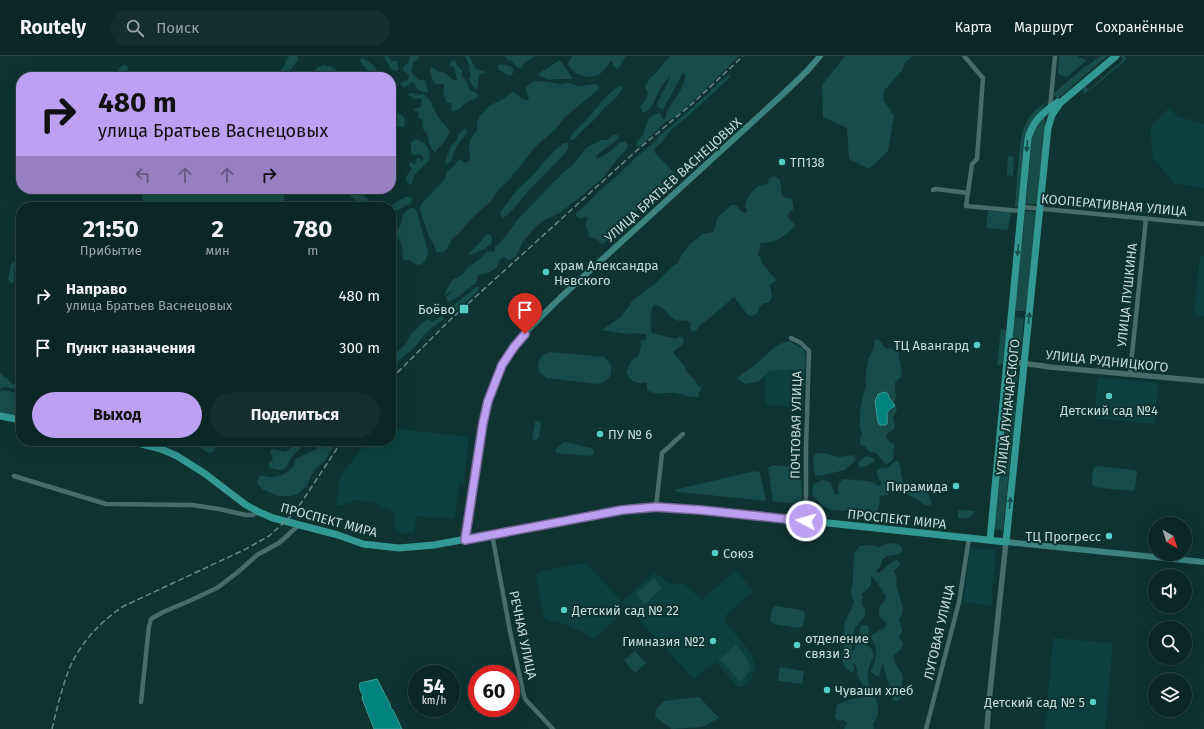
<!DOCTYPE html>
<html lang="ru">
<head>
<meta charset="utf-8">
<style>
	:root { --surface:#0a2625; --page:#132e2d; --text:#f1f3f6; --muted:#99a5a7; --line:#2a4342; --accent:#bca0f2 }
	body { margin:0; font-family:"Fira Sans",sans-serif; background:var(--page); color:var(--text); height:100vh; display:flex; flex-direction:column; font-size:15px; white-space:nowrap }
	* { box-sizing:border-box; margin:0 }
	p { font-size:13px; color:var(--muted) }
	.icon { flex:none; width:22px; height:22px; fill:none; stroke:currentColor; stroke-width:2; stroke-linecap:round; stroke-linejoin:round }
	.map { position:relative; flex:1; overflow:hidden }
	.sheet { position:absolute; left:16px; top:146px; width:380px; height:244px; display:flex; flex-direction:column; background:var(--surface); border-radius:16px; box-shadow:0 4px 16px #0002,0 0 0 1px var(--line) }
	.sheet>* { flex:none }
	.guide { position:absolute; left:16px; top:16px; width:380px; height:122px; border-radius:16px; box-shadow:0 4px 16px #0002,0 0 0 1px var(--line); background:#bca0f2; color:#111; overflow:hidden }
	.needle { width:26px; rotate:141deg }
	.buttons { position:absolute; left:1148px; top:461px; display:grid; gap:8px }
	.buttons a { display:grid; place-items:center; width:44px; height:44px; border-radius:50%; background:var(--surface); box-shadow:0 4px 16px #0002,0 0 0 1px var(--line); font-size:20px }
	.speed { position:absolute; left:408px; top:609px; display:flex; gap:8px; font-size:20px; font-weight:700; text-align:center }
	.speed>* { display:grid; place-content:center; width:52px; height:52px; border-radius:50%; background:var(--surface); box-shadow:0 4px 16px #0002,0 0 0 1px var(--line); line-height:1 }
	.speed small { font-size:10px; font-weight:400 }
	.speed .limit { border:6px solid #d22; background:#fff; color:#111 }
	.pin { position:absolute; display:grid; place-items:center; width:34px; height:34px; color:#fff; margin:-41px -17px; border-radius:50% 50% 50% 0; rotate:-45deg; box-shadow:0 0 4px #0007 }
	.pin .icon { rotate:45deg }
	.me { position:absolute; width:44px; margin:-22px; rotate:276deg; stroke-linejoin:round; filter:drop-shadow(0 0 3px #0008) }
	.turn { display:flex; align-items:center; gap:14px; height:84px; padding:0 16px; font-size:18px }
	.turn .icon { width:52px; height:52px; stroke-width:2.5 }
	.turn b { display:block; font-size:28px; line-height:34px }
	.lanes { display:flex; align-items:center; height:38px; padding:0 16px; background:#0003; justify-content:center; gap:20px; direction:ltr }
	.lanes .off { opacity:.35 }
	.eta { display:flex; justify-content:space-evenly; align-items:center; height:68px; text-align:center }
	.eta b { font-size:24px; font-weight:700; line-height:28px }
	.action { display:flex; gap:8px; margin-top:auto; padding:8px 16px }
	.action a { flex:1; height:46px; border-radius:24px; background:var(--accent); color:#111; font-size:16px; font-weight:700; line-height:46px; text-align:center }
	.action a+a { background:var(--page); color:var(--text) }
	ul { padding:0; list-style:none }
	li { display:flex; align-items:center; gap:12px; height:52px; padding:0 16px }
	li div { flex:1 }
	li b { display:block; font-size:15px }
	li em { font-style:normal }
	header { display:flex; align-items:center; gap:24px; box-sizing:border-box; height:56px; padding:0 20px; background:var(--surface); border-bottom:1px solid var(--line) }
	header strong { font-size:19px }
	nav { display:flex; gap:22px; margin-inline-start:auto; font-size:14px }
	.search { width:280px; height:36px; background:var(--page); display:flex; align-items:center; gap:10px; box-sizing:border-box; padding:0 14px; border-radius:22px; color:var(--muted); font-size:15px }
	.map>svg:first-child { display:block }
	.built { fill:#0c3f3d }
	.green { fill:#184c4a }
	.water { fill:#01827d; stroke:#3c9d99 }
	.lines { fill:none; stroke-linecap:round; stroke-linejoin:round }
	.minor { stroke:#476c69; stroke-width:4.5 }
	.tertiary { stroke:#476c69; stroke-width:5.5 }
	.secondary { stroke:#3c827e; stroke-width:6 }
	.primary { stroke:#329894; stroke-width:7 }
	.rail { stroke:#6c8987; stroke-width:1.5; stroke-dasharray:6 3; stroke-linecap:butt }
	.oneway { fill:#174c4a }
	.route-casing { stroke:#7a689d; stroke-width:10 }
	.route { stroke:#bca0f2; stroke-width:7 }
	.poi-dot { fill:#54cdc7; stroke:#0e3331; stroke-width:1.5 }
	.labels { text-anchor:middle; dominant-baseline:central; stroke-width:4; stroke-linejoin:round; paint-order:stroke }
	.poi-label { font-size:13px; fill:#c7dbd9; stroke:#0e3331; text-anchor:start }
	.street-label { font-size:13px; fill:#c7dbd9; stroke:#0e3331 }
</style>
</head>
<body>
<header>
<strong>Routely</strong>
<div class="search"><svg class="icon" aria-label="search" viewBox="0 0 24 24"><circle cx="10" cy="10" r="6"/><path d="M15 15l6 6"/></svg>Поиск</div>
<nav><a>Карта</a><a>Маршрут</a><a>Сохранённые</a></nav>
</header>
<div class="map">
<svg width="1204" height="673" viewBox="0 0 1204 673">
	<rect width="100%" height="100%" fill="#0e3331"/>
	<g class="built">
		<polygon points="1169,52 1177,60 1204,68 1204,132 1175,128 1153,102 1150,71"/>
		<polygon points="1200,200 1204,200 1204,260 1194,259"/>
		<polygon points="797,288 806,297 803,352 766,349 764,303 784,289"/>
		<polygon points="1098,321 1159,327 1154,368 1094,362"/>
		<polygon points="391,372 469,381 464,428 459,427 455,463 416,460 414,477 400,477 394,472 395,456 390,455 390,453 381,452 381,451 378,450 378,447 353,444 352,447 347,446 346,450 336,449 340,421 367,385 391,385"/>
		<polygon points="970,492 996,494 992,539 993,541 992,550 963,546"/>
		<polygon points="584,507 588,509 622,546 654,516 669,527 684,528 702,544 736,514 753,535 724,561 725,566 751,597 754,605 755,613 751,624 744,630 737,630 716,606 710,610 707,611 694,623 622,546 619,551 619,559 595,582 591,582 583,576 561,567 549,565 544,562 536,522 537,518 542,515"/>
		<polygon points="1053,582 1113,587 1105,673 1045,673"/>
	</g>
	<g class="green">
		<polygon points="289,0 297,0 298,4 289,16 282,20 281,15"/>
		<polygon points="383,0 388,0 392,5 397,5 399,14 397,15 392,14"/>
		<path d="M410 0H418L419 2 413 7 411 16 419 24H424L426 26 428 37 418 34 414 27 412 26 404 32 400 28C402 24 404 25 408 24L409 19 403 14V11L408 7 409 2Z"/>
		<path d="M465 0H469L476 13 484 15 485 17 480 18 478 24V30L477 33H475C473 29 470 27 469 23L471 19 469 14 470 11Z"/>
		<polygon points="504,0 536,0 524,7 521,12 519,12 514,8 512,5 508,4"/>
		<path d="M572 0H626L620 10 617 13 613 10V6L611 5C607 9 605 14 601 17 590 25 573 19 568 8Z"/>
		<path d="M671 0H739L703 36 674 62 665 66 639 92 636 88 643 78 649 62 660 56 663 63 665 62C668 48 687 32 685 17L682 18 665 50 663 53 659 52 657 49 658 46 669 24 670 19C667 25 661 29 659 35 654 45 654 50 644 57L642 55 640 51 646 43 648 37 645 31 650 22 658 15 666 4Z"/>
		<polygon points="845,0 912,0 904,8 903,13 884,35 883,43 894,60 888,95 869,113 849,103 847,72 823,61 822,29"/>
		<polygon points="1059,0 1077,0 1079,2 1083,2 1086,5 1067,21 1058,18"/>
		<polygon points="1100,0 1107,0 1057,43 1053,38 1083,12 1089,9"/>
		<polygon points="1122,0 1124,0 1127,3 1085,38 1082,34 1085,30 1088,34 1123,4 1121,1"/>
		<path d="M362 3C376 7 373 11 382 21 373 21 364 12 360 4Z"/>
		<path d="M453 4 455 5 457 9 462 15V20L467 26 469 32 470 34 475 36 478 39V41C472 44 464 46 461 52L454 55 451 54 452 49 451 47H448L446 46 445 41 443 39 444 30 443 28H435L432 23V21L430 17V14L431 12H433L437 15 445 17 453 24H456L457 22 455 17V12L450 9V7Z"/>
		<polygon points="560,4 571,20 572,23 557,23 549,24 540,20 539,18 541,16"/>
		<polygon points="123,9 126,9 128,11 126,21 114,21 120,11"/>
		<path d="M324 9C331 11 339 11 336 21H309L318 11Z"/>
		<path d="M498 9C503 7 510 9 513 13V17L510 20 505 18 498 13Z"/>
		<path d="M729 19 731 20 729 22 686 62 670 75 662 86 654 93 655 97 677 120 678 122 676 125 656 142 643 149 611 182 602 188 597 183 589 181C589 170 582 175 588 162L585 160C582 163 580 163 576 160V157L587 148 598 136 619 118 634 103 656 85 660 77 662 78 709 37 718 27Z"/>
		<path d="M534 25H539L561 28 568 27 580 30 595 28 599 30V33L572 55 564 62 555 74 535 91 509 124 499 133 492 144 470 164 460 176 452 183 447 193 443 196H437L432 185 429 181 420 153 421 148 444 124 447 116 455 109 457 105 461 103 464 107 469 105 470 103 469 91 470 84 477 74V66L479 61 489 50 503 43 513 36C518 38 522 45 528 44L529 42 526 35V30Z"/>
		<path d="M622 29 623 32 617 41 605 51 595 63 583 74 576 82 571 84 570 83C574 74 582 69 588 62 599 51 607 35 622 29Z"/>
		<polygon points="413,37 418,39 423,38 429,43 438,61 450,76 444,86 435,96 433,95 429,87 428,80 423,73 422,64 418,61 419,57 414,54 415,52 418,52 421,50 422,43 420,42 415,43 408,39 408,38"/>
		<polygon points="391,44 392,46 392,52 404,61 405,67 404,71 403,71 391,70 391,67 394,67 393,64 391,63"/>
		<path d="M1048 45 1033 64 1019 148 1015 152C1016 138 1017 123 1018 109 1021 80 1021 61 1048 45Z"/>
		<polygon points="1043,62 1045,62 1045,67 1037,148 1026,148 1032,80 1035,73"/>
		<path d="M464 73H467C467 80 462 82 459 87 455 93 453 99 451 105L447 108 445 106 451 90 457 84 459 77Z"/>
		<path d="M613 79H618L619 81 618 83 597 99 596 101 597 103 610 96 619 87 625 85 628 89 626 94 618 102 602 123 575 145 558 158 546 163 538 169 523 185 516 201 509 204 503 201C498 205 499 209 496 212 491 217 483 217 477 220V225L476 227 455 243 448 246 446 242 453 234 445 239V237L452 224 463 218 468 211 480 203 487 196 495 195V191L506 180 518 163 553 127 565 115 573 109 586 92 602 84H607Z"/>
		<path d="M416 83C426 86 430 92 430 102 427 108 420 112 416 117 412 121 414 126 410 129 403 124 407 118 412 113L409 108 411 106 415 109 416 103 420 101 421 105H423V103C422 97 418 99 414 99L411 97V87Z"/>
		<path d="M564 87H567L569 89 566 96C555 108 544 119 533 130 526 137 510 159 503 162L500 158 501 155 517 134 531 121 554 95Z"/>
		<polygon points="1008,100 1014,101 1013,120 1007,119"/>
		<path d="M775 120 780 124 782 139 786 142H791L793 147V154L789 156 788 161 795 169C785 182 775 187 759 187L761 189 758 198 761 203 762 207 776 224 770 229 772 241 769 247H764L759 252 758 257 751 260 748 259 734 241 706 265 702 267 696 275H692L690 272 691 268 687 264C668 269 670 251 654 249 649 258 650 267 652 277L676 283 681 280 684 283 683 288 673 296 676 301 684 309 686 315 695 324 697 329 701 331V333L698 338 699 340 698 341C689 342 684 338 676 337 665 336 658 340 647 334V326C636 329 632 326 626 317L631 305 638 300 641 291 640 285 646 283V278L632 277 626 278 602 274 621 261 633 244 646 234 654 229 673 210 678 207 682 198 690 188 703 178 713 176 716 169 717 162 731 149H736L741 155 746 157 747 154 745 151C748 138 754 130 767 128L769 122Z"/>
		<polygon points="142,133 286,133 284,141 284,151 146,151 142,143"/>
		<path d="M347 133H355L357 139C364 138 370 143 371 150L370 151H358C356 144 356 146 351 141 349 139 349 135 347 133Z"/>
		<path d="M406 141H411L412 144 411 147C405 150 398 155 391 155V151H390C394 146 400 144 406 141Z"/>
		<path d="M410 152H412L415 153 417 157 428 195C427 201 426 206 420 209 414 209 412 203 405 204L403 202C402 198 403 193 401 188 400 184 396 181 395 176L401 168 403 159Z"/>
		<polygon points="988,155 1011,156 1008,174 986,172"/>
		<polygon points="1025,155 1036,156 1026,255 1015,255"/>
		<polygon points="488,178 491,179 492,184 491,188 483,194 469,199 469,197 479,188 484,181"/>
		<polygon points="14,205 15,207 14,219 14,226 11,227 8,224 11,208"/>
		<polygon points="476,231 479,231 479,233 478,235 459,253 449,260 446,256 450,252"/>
		<polygon points="442,260 444,262 443,264 431,272 422,282 416,290 396,307 391,312 391,301 405,289 411,278 419,271 421,267 428,263 432,266"/>
		<polygon points="1015,261 1024,262 1020,302 1011,301"/>
		<polygon points="1001,273 1008,274 1003,308 997,309"/>
		<path d="M878 283 881 286 885 292C893 293 901 293 899 303 901 307 900 309 901 313 905 324 895 321 895 329 894 332 896 336 896 339 896 343 894 345 894 348L885 336C882 337 878 336 876 339 873 344 877 364 880 369H885L887 367V360L889 352 895 350 897 353 893 362 895 369 894 373 886 379C886 386 893 385 895 391L893 395C896 402 892 407 885 408L876 397 868 395 866 391 861 389 860 387V383L862 379 860 370V355L863 339 866 330V318L868 304 874 291V286L875 284Z"/>
		<path d="M790 285 797 290 802 292C807 303 806 311 801 322L791 313 770 315 758 326 745 328 737 322C746 315 755 309 763 302 772 294 777 287 790 285Z"/>
		<path d="M551 296 604 301C616 310 613 325 598 328L547 322 540 317 538 310C539 302 543 298 551 296Z"/>
		<polygon points="1010,306 1019,306 1016,339 1007,338"/>
		<polygon points="0,316 3,320 7,322 12,328 21,329 21,334 5,331 0,333"/>
		<polygon points="3,334 10,335 21,340 21,354 18,354 14,360 0,358 0,335"/>
		<polygon points="1007,345 1016,346 1003,474 993,473"/>
		<polygon points="535,365 541,366 539,382 536,384 532,383"/>
		<polygon points="187,385 213,385 216,390 213,396 209,397 199,391 192,391"/>
		<path d="M326 385H337L325 405 316 412 312 418 306 431 297 438 290 440H278L262 433 257 427 259 421C264 418 266 421 271 421 280 421 295 415 295 404L297 402 316 393Z"/>
		<polygon points="565,386 591,392 593,393 594,396 592,399 588,400 557,397 555,395 561,388"/>
		<polygon points="296,387 300,387 302,390 291,402 286,412 280,414 270,412 268,408 273,403 270,396 272,393 286,396"/>
		<path d="M824 397 839 401 852 399 855 401 856 404 845 414 819 420 815 419C814 414 812 403 815 398Z"/>
		<path d="M867 400 873 402 875 405 864 411H860L858 408C860 404 863 401 867 400Z"/>
		<path d="M895 405H898C903 411 899 421 904 426 908 431 913 429 918 430 925 431 930 442 932 447L930 449C924 450 923 447 918 444 913 441 911 442 906 437L891 435 887 439 880 440 879 451 876 456 867 457 857 454 843 455 831 454 822 450 812 439 813 429 822 424 829 425C833 429 832 434 836 439L839 438C837 432 838 427 843 423L869 425 879 430 882 428C880 424 873 415 880 412 883 411 885 412 888 412Z"/>
		<polygon points="775,409 801,412 802,448 773,445 768,411"/>
		<path d="M1096 410 1135 414 1137 416 1135 432 1134 434 1129 435 1095 431 1093 429C1091 424 1092 414 1096 410Z"/>
		<polygon points="755,415 760,417 766,445 699,438 678,436 676,435 676,433 678,433"/>
		<polygon points="958,454 975,455 969,462 958,462"/>
		<path d="M889 487C895 488 904 487 902 496L899 498 887 500 882 504 880 511 875 516 879 517C885 513 890 505 897 504L900 507 899 511 893 515 895 517 897 523 896 529 903 552 902 558 899 563 900 568 902 571V576L899 580 900 584 903 586C903 593 899 594 894 599 894 616 908 614 901 632L904 638 899 644 895 645 893 643C892 633 887 626 885 616 884 613 884 610 883 606L879 620H876L871 616V614C876 606 879 590 871 583V580C875 575 884 574 887 569L885 565 880 561C878 554 879 549 884 546L886 540 873 521H871C873 530 868 533 862 538L863 542 861 546 865 554V560L855 572 852 585V597L855 593C856 584 856 587 859 580 861 575 857 568 867 569 870 573 869 580 868 584L865 587V589C871 590 873 595 874 600 868 611 866 617 869 629L867 631 865 632C863 629 859 623 858 620 855 615 860 610 852 607L854 610V615L852 617C845 613 841 605 842 597 842 591 848 589 843 582L845 566 854 547 851 536 853 523 854 497 860 490 870 489 879 491Z"/>
		<polygon points="654,522 662,532 645,548 636,538"/>
		<polygon points="775,550 802,554 805,557 803,570 798,572 773,568 770,564 772,553"/>
		<path d="M736 589C748 603 757 612 740 626L720 603Z"/>
		<polygon points="635,595 646,607 635,617 624,604"/>
		<polygon points="780,611 804,615 802,628 778,625"/>
		<path d="M872 638C880 645 880 660 873 668L874 673H844L847 667 843 664 839 665 835 662 837 649C849 644 849 642 862 642L865 639Z"/>
		<polygon points="699,641 719,662 702,671 672,673 655,661 656,653 664,645"/>
	</g>
	<g class="water">
		<path d="M885 336 888 338 889 342 894 348 895 350C884 356 888 358 887 368L885 369H880L878 366 875 345 878 338Z"/>
		<path d="M377 623 391 650 390 651 393 654 402 673H374L362 642 363 639C360 636 359 630 360 627Z"/>
	</g>
	<g class="lines">
		<g class="minor">
			<polyline points="964,0 983,22 977,103 972,108 966,150 1022,155"/>
			<polyline points="1050,52 1055,0"/>
			<polyline points="933,134 936,133 968,137"/>
			<polyline points="1022,151 1204,168"/>
			<polyline points="791,282 801,287 809,295 806,392 806,465"/>
			<polyline points="1130,318 1146,163"/>
			<polyline points="14,420 106,448 192,449 219,453 246,459 252,459 259,456"/>
			<polyline points="656,451 662,397 683,378"/>
			<polyline points="492,478 510,575 524,640 526,644 553,673"/>
			<polyline points="141,646 149,570 151,563 163,556 187,546 217,532 238,516 257,499 279,487 299,469"/>
			<polyline points="926,673 959,546 969,482"/>
		</g>
		<g class="tertiary">
			<polyline points="1007,305 1050,311 1204,325"/>
			<polyline points="987,673 989,645 1006,486"/>
		</g>
		<g class="secondary">
			<path d="M465 484C468 460 473 436 476 412 482 374 486 334 507 301 522 278 541 261 560 242L782 39 807 15 820 0"/>
			<polyline points="1006,486 1204,506"/>
		</g>
		<g class="primary">
			<polyline points="0,360 21,364"/>
			<polyline points="130,385 161,393 177,400 204,417 246,449 259,456 273,462 338,479 363,488 399,492 434,489 622,454 656,451 735,457 1006,486 1048,72 1052,59 1060,47 1116,0"/>
			<path d="M990 484 1028 83C1032 66 1043 56 1058 46"/>
		</g>
		<g class="rail">
			<polyline points="391,323 450,264 635,96 693,47 743,0"/>
			<path d="M52 673C57 652 62 631 70 611 81 586 102 564 124 550L246 493 269 480 290 461 301 447 342 385"/>
		</g>
	</g>
	<defs><path id="oneway-solid" d="M-6-.8H1V-3.2L6.5 0L1 3.2V.8H-6Z"/></defs>
	<g class="oneway">
		<use href="#oneway-solid" transform="translate(1027 90) rotate(95)"/>
		<use href="#oneway-solid" transform="translate(1018 194) rotate(96)"/>
		<use href="#oneway-solid" transform="translate(1029 262) rotate(-84)"/>
		<use href="#oneway-solid" transform="translate(1010 447) rotate(-84)"/>
	</g>
	<g class="lines">
		<g class="route-casing">
			<polyline id="route" points="525,278 514,291 502,309 488,345 483,367 465,484 622,454 656,451 700,454 806,465"/>
		</g>
		<use href="#route" class="route"/>
	</g>
	<g class="poi-dot">
		<circle cx="782" cy="106" r="4"/>
		<circle cx="546" cy="216" r="4"/>
		<rect x="459" y="248" width="10" height="10" rx="2"/>
		<circle cx="977" cy="289" r="4"/>
		<circle cx="1109" cy="340" r="4"/>
		<circle cx="600" cy="378" r="4"/>
		<circle cx="956" cy="430" r="4"/>
		<circle cx="1109" cy="480" r="4"/>
		<circle cx="715" cy="497" r="4"/>
		<circle cx="564" cy="554" r="4"/>
		<circle cx="713" cy="585" r="4"/>
		<circle cx="797" cy="589" r="4"/>
		<circle cx="827" cy="634" r="4"/>
		<circle cx="1093" cy="646" r="4"/>
	</g>
	<g class="labels">
		<g class="poi-label">
			<text x="790" y="106">ТП138</text>
			<text x="554" y="209">храм Александра<tspan x="554" dy="15">Невского</tspan></text>
			<text x="455" y="253" text-anchor="end">Боёво</text>
			<text x="969" y="289" text-anchor="end">ТЦ Авангард</text>
			<text x="1109" y="354" text-anchor="middle">Детский сад №4</text>
			<text x="608" y="378">ПУ № 6</text>
			<text x="948" y="430" text-anchor="end">Пирамида</text>
			<text x="1101" y="480" text-anchor="end">ТЦ Прогресс</text>
			<text x="723" y="497">Союз</text>
			<text x="572" y="554">Детский сад № 22</text>
			<text x="805" y="582">отделение<tspan x="805" dy="15">связи 3</tspan></text>
			<text x="705" y="585" text-anchor="end">Гимназия №2</text>
			<text x="835" y="634">Чуваши хлеб</text>
			<text x="1085" y="646" text-anchor="end">Детский сад № 5</text>
		</g>
		<g class="street-label">
			<text transform="translate(673 124) rotate(-42)">УЛИЦА БРАТЬЕВ ВАСНЕЦОВЫХ</text>
			<text transform="translate(1114 149) rotate(5)">КООПЕРАТИВНАЯ УЛИЦА</text>
			<text transform="translate(1127 239) rotate(-84)">УЛИЦА ПУШКИНА</text>
			<text transform="translate(1107 305) rotate(6)">УЛИЦА РУДНИЦКОГО</text>
			<text transform="translate(1008 351) rotate(-84)">УЛИЦА ЛУНАЧАРСКОГО</text>
			<text transform="translate(796 369) rotate(-89)">ПОЧТОВАЯ УЛИЦА</text>
			<text transform="translate(897 463) rotate(6)">ПРОСПЕКТ МИРА</text>
			<text transform="translate(329 464) rotate(15)">ПРОСПЕКТ МИРА</text>
			<text transform="translate(939 576) rotate(-77)">ЛУГОВАЯ УЛИЦА</text>
			<text transform="translate(523 579) rotate(78)">РЕЧНАЯ УЛИЦА</text>
		</g>
	</g>
</svg>
<div class="buttons">
<a><svg class="needle" viewBox="-14 -14 28 28"><path d="M0-13l5 13h-10z" fill="#e53935"/><path d="M0 13l5-13h-10z" fill="#99a5a7"/></svg></a>
<a><svg class="icon" aria-label="sound" viewBox="0 0 24 24"><path d="M4 9h4l5-4v14l-5-4H4zM17 9q2 3 0 6"/></svg></a>
<a><svg class="icon" aria-label="search" viewBox="0 0 24 24"><circle cx="10" cy="10" r="6"/><path d="M15 15l6 6"/></svg></a>
<a><svg class="icon" aria-label="layers" viewBox="0 0 24 24"><path d="M12 4l9 5-9 5-9-5zM3 14l9 5 9-5"/></svg></a>
</div>
<div class="speed"><div>54<small>km/h</small></div><div class="limit">60</div></div>
<div class="pin" style="left:525px;top:278px;background:#d93025"><svg class="icon" aria-label="arrive" viewBox="0 0 24 24"><path d="M6 21V4h12l-3 4 3 4H6"/></svg></div>
<svg class="me" style="left:806px;top:465px" viewBox="-20 -20 40 40"><circle r="17" fill="#bca0f2" stroke="#fff" stroke-width="3"/><path d="M0-11L8 9 0 5-8 9z" fill="#fff"/></svg>
<div class="guide">
<div class="turn"><svg class="icon" aria-label="right" viewBox="0 0 24 24"><path d="M7 20v-9h11M14 6l5 5-5 5"/></svg><div><b>480 m</b>улица Братьев Васнецовых</div></div>
<div class="lanes"><svg class="icon off" aria-label="left" viewBox="0 0 24 24"><path d="M17 20v-9H6M10 6l-5 5 5 5"/></svg><svg class="icon off" aria-label="ahead" viewBox="0 0 24 24"><path d="M12 20V5M6 11l6-6 6 6"/></svg><svg class="icon off" aria-label="ahead" viewBox="0 0 24 24"><path d="M12 20V5M6 11l6-6 6 6"/></svg><svg class="icon" aria-label="right" viewBox="0 0 24 24"><path d="M7 20v-9h11M14 6l5 5-5 5"/></svg></div>
</div>
<section class="sheet">
<div class="eta">
<div><b>21:50</b><p>Прибытие</p></div>
<div><b>2</b><p>мин</p></div>
<div><b>780</b><p>m</p></div>
</div>
<ul>
<li><svg class="icon" aria-label="right" viewBox="0 0 24 24"><path d="M7 20v-9h11M14 6l5 5-5 5"/></svg><div><b>Направо</b><p>улица Братьев Васнецовых</p></div><em>480 m</em></li>
<li><svg class="icon" aria-label="arrive" viewBox="0 0 24 24"><path d="M6 21V4h12l-3 4 3 4H6"/></svg><div><b>Пункт назначения</b></div><em>300 m</em></li>
</ul>
<div class="action"><a>Выход</a><a>Поделиться</a></div>
</section>
</div>
</body>
</html>
